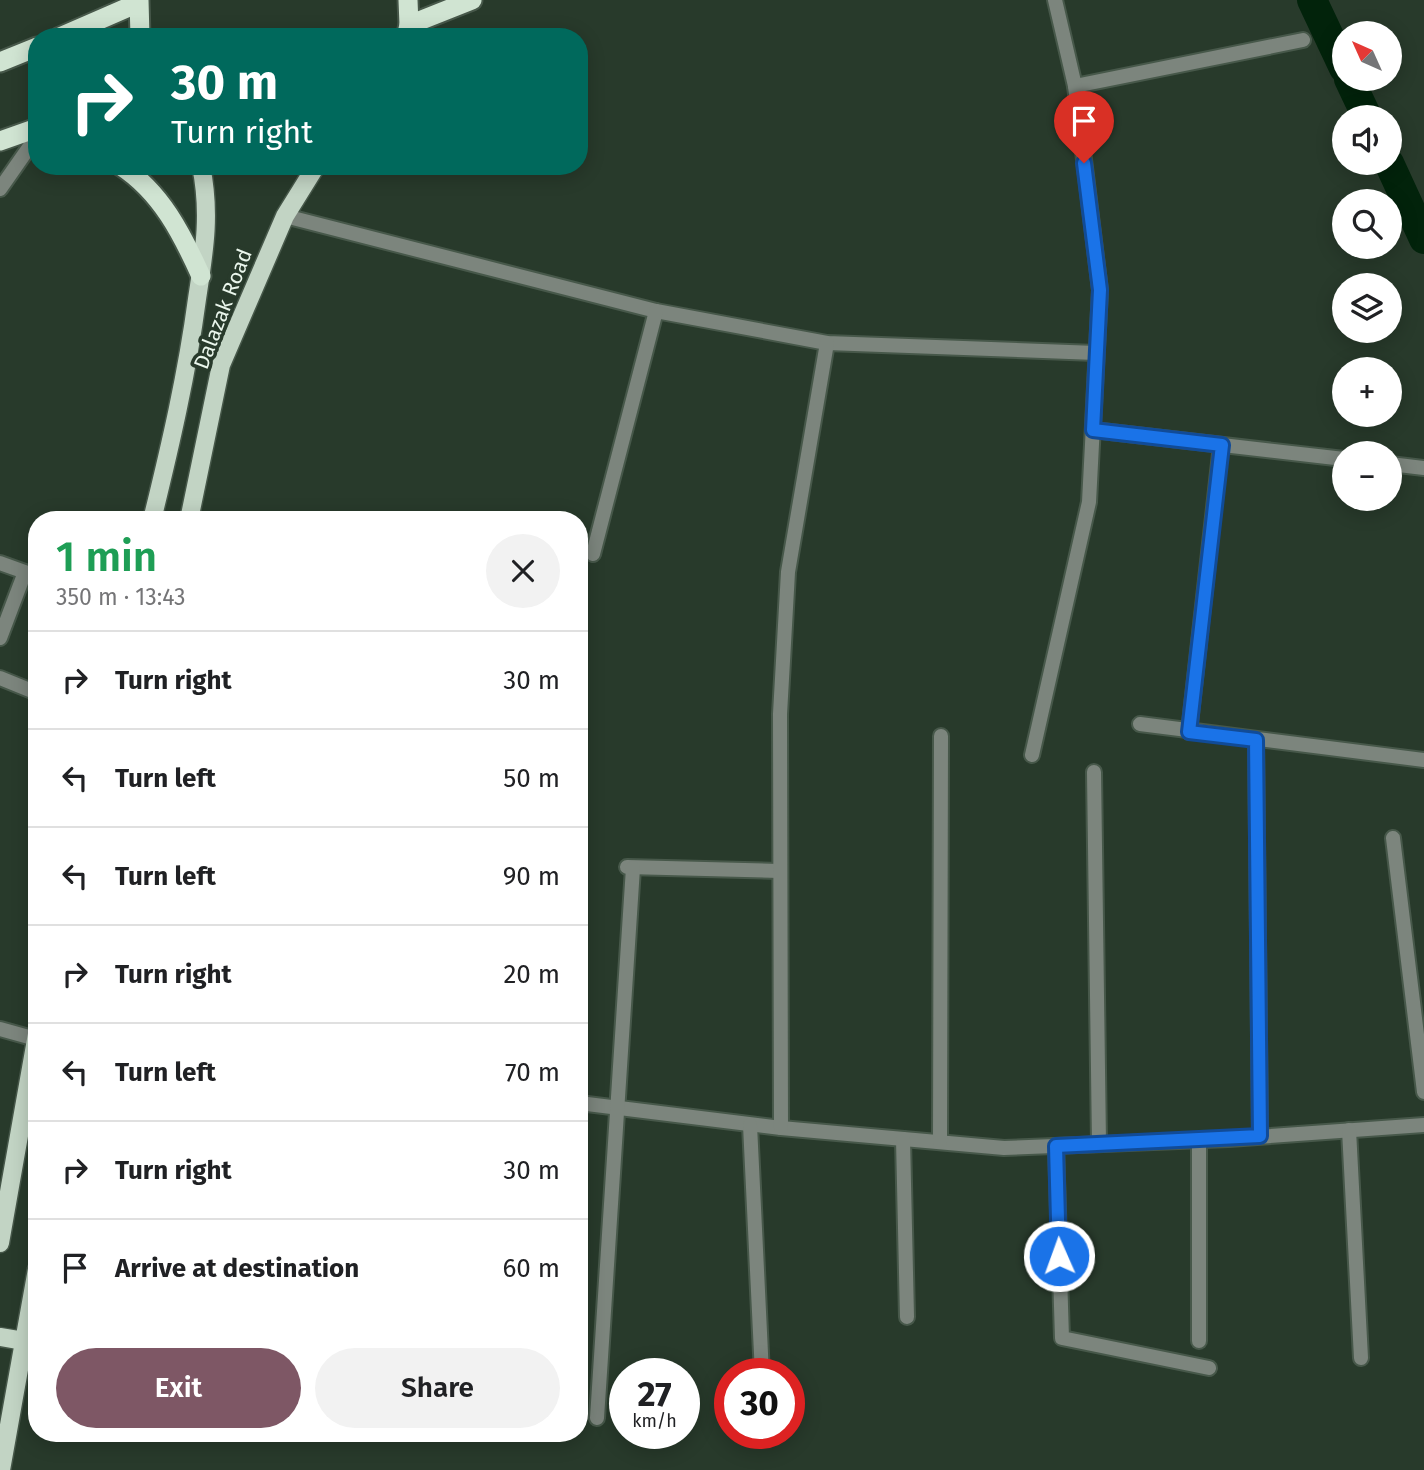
<!DOCTYPE html>
<html lang="en">
<head>
<meta charset="utf-8">
<style>
	:root { --surface:#fff; --page:#f2f2f2; --text:#202124; --muted:#757577; --line:#e0e0e0; --accent:#7e5765 }
	body { margin:0; font-family:"Fira Sans",sans-serif; background:var(--page); color:var(--text); height:100vh; display:flex; flex-direction:column; font-size:26px; white-space:nowrap }
	* { box-sizing:border-box; margin:0 }
	p { font-size:23px; color:var(--muted) }
	.icon { flex:none; width:38px; height:38px; fill:none; stroke:currentColor; stroke-width:2; stroke-linecap:round; stroke-linejoin:round }
	.map { position:relative; flex:1; overflow:hidden }
	.sheet { position:absolute; left:28px; top:511px; width:560px; height:931px; display:flex; flex-direction:column; background:var(--surface); border-radius:28px; box-shadow:0 4px 18px #0003 }
	.sheet>* { flex:none }
	.banner { position:absolute; left:28px; top:28px; width:560px; height:147px; border-radius:28px; box-shadow:0 4px 18px #0003; background:#00695c; color:#fff; overflow:hidden }
	.needle { width:46px; rotate:315deg }
	.tools { position:absolute; left:1332px; top:21px; display:grid; gap:14px }
	.tools a { display:grid; place-items:center; width:70px; height:70px; border-radius:50%; background:var(--surface); box-shadow:0 4px 18px #0003; font-size:35px }
	.speed { position:absolute; left:609px; top:1358px; display:flex; gap:14px; font-size:35px; font-weight:700; text-align:center }
	.speed>* { display:grid; place-content:center; width:91px; height:91px; border-radius:50%; background:var(--surface); box-shadow:0 4px 18px #0003; line-height:1 }
	.speed small { font-size:18px; font-weight:400 }
	.speed .limit { border:10px solid #d22; background:#fff; color:#111 }
	.pin { position:absolute; display:grid; place-items:center; width:60px; height:60px; color:#fff; margin:-72px -30px; border-radius:50% 50% 50% 0; rotate:-45deg; box-shadow:0 0 7px #0007 }
	.pin .icon { rotate:45deg }
	.me { position:absolute; width:77px; margin:-38px; rotate:358deg; stroke-linejoin:round; filter:drop-shadow(0 0 5px #0008) }
	.turn { display:flex; align-items:center; gap:24px; height:147px; padding:0 28px; font-size:32px }
	.turn .icon { width:91px; height:91px; stroke-width:2.5 }
	.turn b { display:block; font-size:49px; line-height:60px }
	.round { display:grid; place-items:center; flex:none; width:74px; height:74px; border-radius:37px; background:var(--page) }
	.head { display:flex; align-items:center; justify-content:space-between; height:119px; padding:0 28px }
	h1 { font-size:42px; font-weight:600; line-height:52px; color:#1e9e55 }
	.primary-button { display:flex; gap:14px; margin-top:auto; padding:14px 28px }
	.primary-button a { flex:1; height:80px; border-radius:42px; background:var(--accent); color:#fff; font-size:28px; font-weight:600; line-height:80px; text-align:center }
	.primary-button a+a { background:var(--page); color:var(--text) }
	ul { padding:0; list-style:none }
	li { display:flex; align-items:center; gap:21px; height:98px; padding:0 28px; border-top:2px solid var(--line) }
	li div { flex:1 }
	li b { display:block; font-size:26px }
	li em { font-style:normal }
	.map>svg:first-child { display:block }
	.lines { fill:none; stroke-linecap:round; stroke-linejoin:round }
	.canal { stroke:#02230b; stroke-width:30 }
	.minor-casing { stroke:#47584a; stroke-width:18 }
	.primary-casing { stroke:#47584a; stroke-width:21 }
	.trunk-casing { stroke:#47584a; stroke-width:23 }
	.minor { stroke:#7c857d; stroke-width:14 }
	.primary { stroke:#c2d4c4; stroke-width:18 }
	.trunk { stroke:#d0e4d2; stroke-width:19 }
	.route-casing { stroke:#114b97; stroke-width:18 }
	.route { stroke:#1a73e8; stroke-width:12 }
	.labels { text-anchor:middle; dominant-baseline:central; stroke-width:7; stroke-linejoin:round; paint-order:stroke }
	.street-label { font-size:21px; fill:#eaf6ec; stroke:#283a2b }
</style>
</head>
<body>
<div class="map">
<svg width="1424" height="1470" viewBox="0 0 1424 1470">
	<rect width="100%" height="100%" fill="#283a2b"/>
	<g class="lines">
		<g class="canal">
			<polyline points="1312,0 1344,68"/>
			<polyline points="1349,79 1367,117"/>
			<polyline points="1389,163 1424,239"/>
		</g>
		<g class="minor-casing">
			<g id="minor">
				<polyline points="1075,86 1303,40"/>
				<polyline points="0,189 37,136"/>
				<polyline points="285,216 656,311 827,343 1096,353"/>
				<polyline points="1093,430 1344,459"/>
				<polyline points="1390,464 1424,468"/>
				<polyline points="593,554 656,311"/>
				<polyline points="0,563 25,572 0,638"/>
				<polyline points="0,678 37,693"/>
				<polyline points="1140,724 1424,760"/>
				<polyline points="1189,732 1221,445"/>
				<polyline points="1256,740 1260,1136"/>
				<polyline points="1032,755 1089,502 1100,290 1075,86 1055,0"/>
				<polyline points="1094,772 1099,1144"/>
				<polyline points="1393,838 1424,1092"/>
				<polyline points="627,867 779,871"/>
				<polyline points="0,1029 36,1039"/>
				<polyline points="579,1103 781,1128 1004,1148 1229,1139 1424,1125"/>
				<polyline points="750,1125 762,1374"/>
				<polyline points="781,1128 780,714 788,572 827,343"/>
				<polyline points="1349,1130 1361,1358"/>
				<polyline points="903,1139 907,1317"/>
				<polyline points="940,1142 941,736"/>
				<polyline points="1056,1146 1062,1338 1209,1368"/>
				<polyline points="1199,1341 1199,1140"/>
				<polyline points="597,1418 633,868"/>
			</g>
		</g>
		<g class="primary-casing">
			<g id="primary">
				<path d="M152 520C170 447 187 374 197 299 204 253 211 214 201 166"/>
				<polyline points="189,520 221,365 285,216 316,166"/>
				<polyline points="0,1243 37,1034"/>
				<polyline points="0,1337 24,1341"/>
				<polyline points="1,1470 37,1269"/>
			</g>
		</g>
		<g class="trunk-casing">
			<g id="trunk">
				<polyline points="139,0 140,37"/>
				<polyline points="409,25 472,0"/>
				<polyline points="60,37 138,3"/>
				<polyline points="406,37 409,25 408,0"/>
				<polyline points="0,62 37,47"/>
				<polyline points="0,141 37,128"/>
				<path d="M121 166C161 192 182 234 201 276"/>
			</g>
		</g>
		<use href="#minor" class="minor"/>
		<use href="#primary" class="primary"/>
		<use href="#trunk" class="trunk"/>
	</g>
	<g class="lines">
		<g class="route-casing">
			<polyline id="route" points="1059,1256 1056,1146 1260,1136 1256,740 1189,732 1222,445 1093,430 1100,290 1084,163"/>
		</g>
		<use href="#route" class="route"/>
	</g>
	<g class="labels">
		<g class="street-label">
			<text transform="translate(223 309) rotate(-69)">Dalazak Road</text>
		</g>
	</g>
</svg>
<div class="tools">
<a><svg class="needle" viewBox="-14 -14 28 28"><path d="M0-13l5 13h-10z" fill="#e53935"/><path d="M0 13l5-13h-10z" fill="#757577"/></svg></a>
<a><svg class="icon" aria-label="sound" viewBox="0 0 24 24"><path d="M4 9h4l5-4v14l-5-4H4zM17 9q2 3 0 6"/></svg></a>
<a><svg class="icon" aria-label="search" viewBox="0 0 24 24"><circle cx="10" cy="10" r="6"/><path d="M15 15l6 6"/></svg></a>
<a><svg class="icon" aria-label="layers" viewBox="0 0 24 24"><path d="M12 4l9 5-9 5-9-5zM3 14l9 5 9-5"/></svg></a>
<a>+</a>
<a>−</a>
</div>
<div class="speed"><div>27<small>km/h</small></div><div class="limit">30</div></div>
<div class="pin" style="left:1084px;top:163px;background:#d93025"><svg class="icon" aria-label="arrive" viewBox="0 0 24 24"><path d="M6 21V4h12l-3 4 3 4H6"/></svg></div>
<svg class="me" style="left:1059px;top:1256px" viewBox="-20 -20 40 40"><circle r="17" fill="#1a73e8" stroke="#fff" stroke-width="3"/><path d="M0-11L8 9 0 5-8 9z" fill="#fff"/></svg>
<div class="banner">
<div class="turn"><svg class="icon" aria-label="right" viewBox="0 0 24 24"><path d="M7 20v-9h11M14 6l5 5-5 5"/></svg><div><b>30 m</b>Turn right</div></div>
</div>
<section class="sheet">
<div class="head"><div><h1>1 min</h1><p>350 m · 13:43</p></div><a class="round"><svg class="icon" aria-label="close" viewBox="0 0 24 24"><path d="M6 6l12 12M18 6L6 18"/></svg></a></div>
<ul>
<li><svg class="icon" aria-label="right" viewBox="0 0 24 24"><path d="M7 20v-9h11M14 6l5 5-5 5"/></svg><div><b>Turn right</b></div><em>30 m</em></li>
<li><svg class="icon" aria-label="left" viewBox="0 0 24 24"><path d="M17 20v-9H6M10 6l-5 5 5 5"/></svg><div><b>Turn left</b></div><em>50 m</em></li>
<li><svg class="icon" aria-label="left" viewBox="0 0 24 24"><path d="M17 20v-9H6M10 6l-5 5 5 5"/></svg><div><b>Turn left</b></div><em>90 m</em></li>
<li><svg class="icon" aria-label="right" viewBox="0 0 24 24"><path d="M7 20v-9h11M14 6l5 5-5 5"/></svg><div><b>Turn right</b></div><em>20 m</em></li>
<li><svg class="icon" aria-label="left" viewBox="0 0 24 24"><path d="M17 20v-9H6M10 6l-5 5 5 5"/></svg><div><b>Turn left</b></div><em>70 m</em></li>
<li><svg class="icon" aria-label="right" viewBox="0 0 24 24"><path d="M7 20v-9h11M14 6l5 5-5 5"/></svg><div><b>Turn right</b></div><em>30 m</em></li>
<li><svg class="icon" aria-label="arrive" viewBox="0 0 24 24"><path d="M6 21V4h12l-3 4 3 4H6"/></svg><div><b>Arrive at destination</b></div><em>60 m</em></li>
</ul>
<div class="primary-button"><a>Exit</a><a>Share</a></div>
</section>
</div>
</body>
</html>
